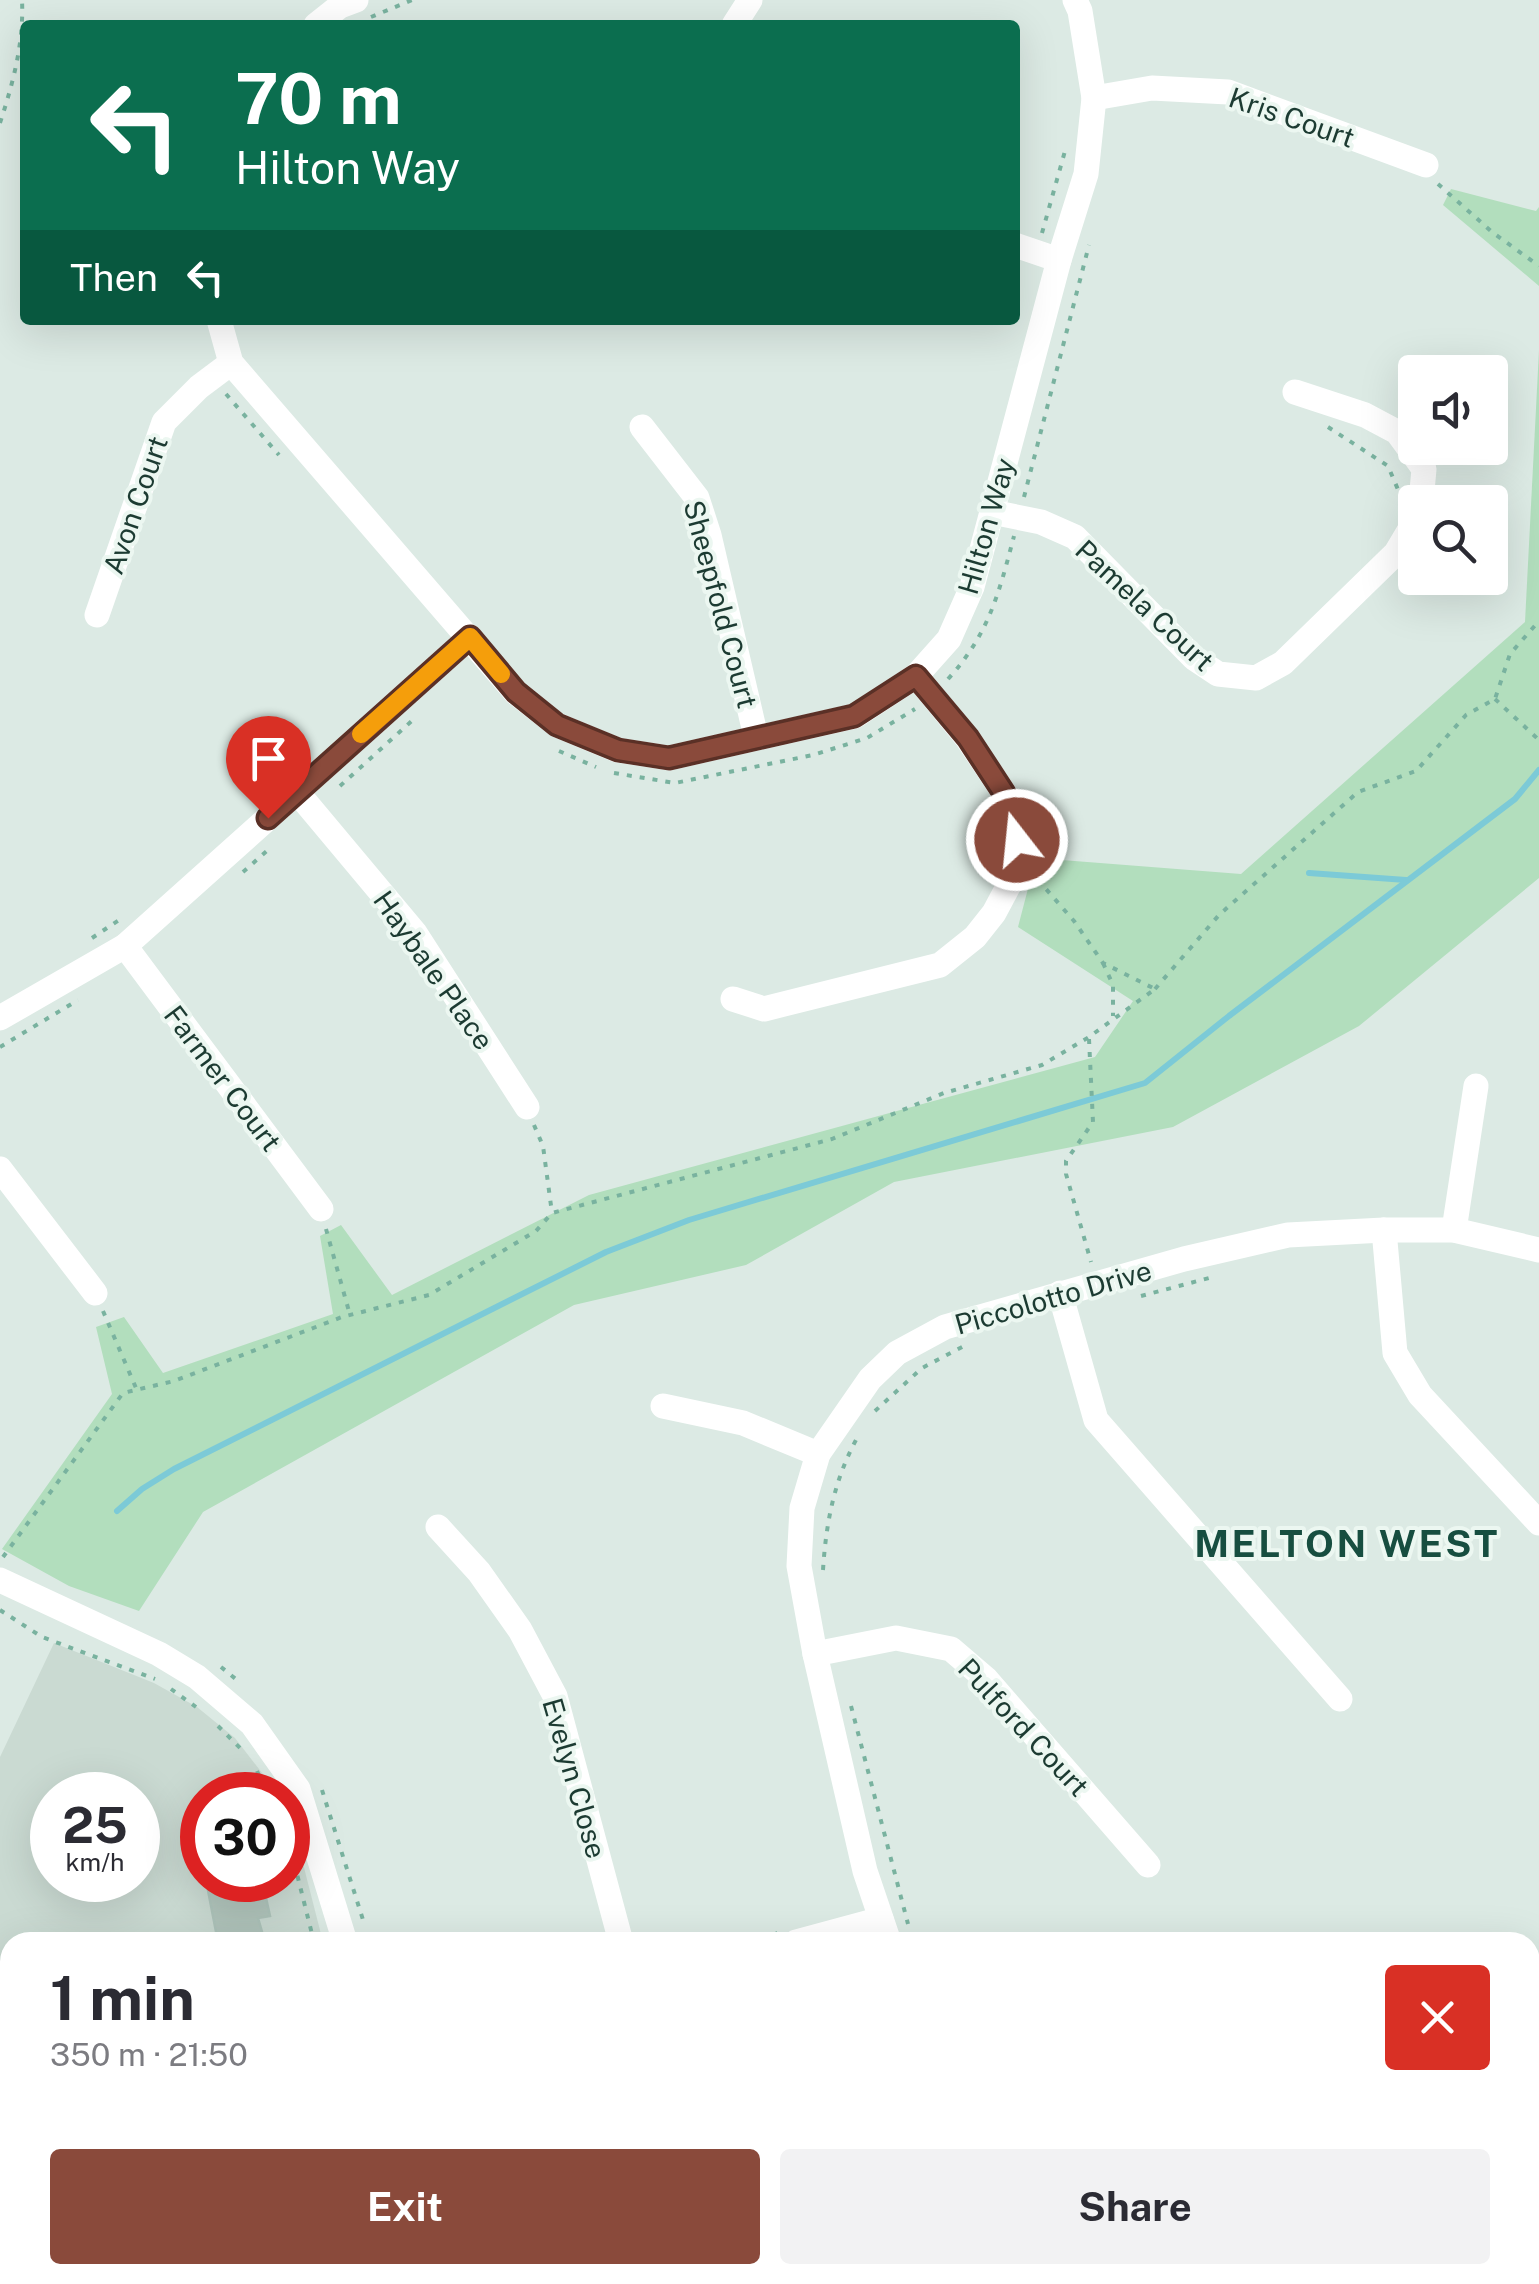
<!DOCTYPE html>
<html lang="en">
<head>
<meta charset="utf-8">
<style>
	:root { --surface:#fff; --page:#f2f2f3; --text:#2b2b33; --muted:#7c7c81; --accent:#8a4a3b }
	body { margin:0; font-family:"Public Sans",sans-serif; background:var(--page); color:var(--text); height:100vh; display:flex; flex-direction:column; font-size:38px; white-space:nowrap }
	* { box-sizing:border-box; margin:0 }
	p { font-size:32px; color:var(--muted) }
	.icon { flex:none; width:55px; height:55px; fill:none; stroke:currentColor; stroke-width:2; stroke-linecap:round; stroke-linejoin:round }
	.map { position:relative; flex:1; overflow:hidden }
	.panel { position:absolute; left:0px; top:1932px; width:1540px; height:352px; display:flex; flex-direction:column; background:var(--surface); border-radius:30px 30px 0 0; box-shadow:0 10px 40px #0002 }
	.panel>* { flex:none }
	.top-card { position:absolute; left:20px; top:20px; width:1000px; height:305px; border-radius:10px; box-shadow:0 10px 40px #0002; background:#0b6e4f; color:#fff; overflow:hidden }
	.buttons { position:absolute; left:1398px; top:355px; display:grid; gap:20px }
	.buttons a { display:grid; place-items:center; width:110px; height:110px; border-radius:10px; background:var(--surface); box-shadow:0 10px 40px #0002; font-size:50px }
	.speed { position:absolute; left:30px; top:1772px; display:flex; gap:20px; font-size:50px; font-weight:700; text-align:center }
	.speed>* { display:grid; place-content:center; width:130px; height:130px; border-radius:50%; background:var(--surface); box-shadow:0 10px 40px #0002; line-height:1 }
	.speed small { font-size:25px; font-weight:400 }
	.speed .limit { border:15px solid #d22; background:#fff; color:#111 }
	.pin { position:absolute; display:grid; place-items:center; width:85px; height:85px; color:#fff; margin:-102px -42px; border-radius:50% 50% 50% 0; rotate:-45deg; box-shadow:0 0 10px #0007 }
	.pin .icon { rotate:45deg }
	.me { position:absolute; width:110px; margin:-55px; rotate:344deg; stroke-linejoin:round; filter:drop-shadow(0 0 8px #0008) }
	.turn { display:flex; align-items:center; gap:35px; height:210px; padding:0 50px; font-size:45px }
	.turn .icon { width:130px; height:130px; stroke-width:2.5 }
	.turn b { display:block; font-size:70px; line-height:85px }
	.then { display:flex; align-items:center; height:95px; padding:0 50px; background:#0003; gap:20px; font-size:38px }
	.round { display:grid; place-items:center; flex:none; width:105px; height:105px; border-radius:10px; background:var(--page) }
	.summary { display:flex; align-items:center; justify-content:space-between; height:170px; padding:0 50px }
	h1 { font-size:60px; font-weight:700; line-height:75px }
	.cta { display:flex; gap:20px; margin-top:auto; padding:20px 50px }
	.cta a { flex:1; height:115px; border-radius:10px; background:var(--accent); color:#fff; font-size:40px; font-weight:700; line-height:115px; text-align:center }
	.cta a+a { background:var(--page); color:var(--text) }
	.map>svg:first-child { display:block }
	.built { fill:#cadad2; fill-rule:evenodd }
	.green { fill:#b2debd }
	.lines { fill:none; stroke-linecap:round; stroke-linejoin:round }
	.stream { stroke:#7ccad7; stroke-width:6 }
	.building { fill:#b1c5bc; stroke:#aec4bb; stroke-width:2.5 }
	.path { stroke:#79b29f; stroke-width:4; stroke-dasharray:5 8; stroke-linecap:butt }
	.minor { stroke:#fff; stroke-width:25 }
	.route-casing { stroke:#5a3026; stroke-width:25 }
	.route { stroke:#8a4a3b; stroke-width:18 }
	.slow { stroke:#f59e0b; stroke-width:18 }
	.labels { text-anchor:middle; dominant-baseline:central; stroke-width:8; stroke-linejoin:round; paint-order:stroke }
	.street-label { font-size:28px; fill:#1c3b32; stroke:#ecf7f1 }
	.district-label { font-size:38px; font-weight:bold; letter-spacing:2.5px; fill:#174e40; stroke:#ecf7f1 }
</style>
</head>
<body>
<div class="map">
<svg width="1539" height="2284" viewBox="0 0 1539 2284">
	<rect width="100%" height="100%" fill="#dceae4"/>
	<g class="built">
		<path d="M54 1643 154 1683 197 1707 235 1738 279 1795H202V1880H288V1815L298 1844 323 1942H10V2193L0 2175V1757ZM52 1795H138V1880H52Z"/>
		<polygon points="1539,2154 1539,2284 1392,2284 1402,2275 1530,2275 1530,2162"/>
		<polygon points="56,2275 378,2275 376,2284 61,2284"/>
	</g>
	<g class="green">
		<polygon points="1451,189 1536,211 1539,207 1539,286 1443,205"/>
		<polygon points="1539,350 1539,878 1359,1026 1173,1127 894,1182 746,1265 574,1305 203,1512 139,1611 69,1586 2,1549 112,1394 96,1327 124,1317 163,1373 333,1314 320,1236 341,1225 392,1295 589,1195 1095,1057 1133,1001 1018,927 1036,858 1241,874 1525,622"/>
		<polygon points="541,2275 959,2275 967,2284 540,2284"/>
	</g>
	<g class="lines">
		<g class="stream">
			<polyline points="1309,873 1406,880"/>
			<polyline points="117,1511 142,1489 174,1469 606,1252 689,1220 1145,1083 1229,1016 1515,799 1539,770"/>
		</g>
	</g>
	<polygon class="building" points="206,1880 262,1880 270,1916 258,1918 265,1942 218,1942"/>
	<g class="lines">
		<g class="path">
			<polyline points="371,17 412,0"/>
			<path d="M0 123C13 83 24 43 22 0"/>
			<polyline points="1438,184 1492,232 1539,266"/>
			<polyline points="1042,233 1065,151"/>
			<polyline points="226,394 279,455"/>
			<polyline points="1328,427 1388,466 1399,492"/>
			<polyline points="1024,497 1089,245"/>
			<path d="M948 679C989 634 999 593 1014 536"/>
			<polyline points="1495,699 1539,740"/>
			<polyline points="559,751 596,767"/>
			<polyline points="614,773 675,783 813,755 867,738 915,709"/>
			<polyline points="340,786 415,718"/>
			<polyline points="243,872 269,849"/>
			<polyline points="92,938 122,918"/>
			<polyline points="1103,963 1113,985 1113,1016"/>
			<polyline points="1155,989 1219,915 1358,792 1416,771 1466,715 1495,699 1510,654 1539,621"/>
			<polyline points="1089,1039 1093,1122 1066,1161 1066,1174 1091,1262"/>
			<polyline points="0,1047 78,1000"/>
			<polyline points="534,1125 543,1146 552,1213"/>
			<polyline points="326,1229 350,1315"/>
			<polyline points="1141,1296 1209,1278"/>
			<polyline points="103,1311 136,1388"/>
			<polyline points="875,1411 922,1368 964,1346"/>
			<polyline points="3,1557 123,1393 174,1381 342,1317 429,1295 536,1231 552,1213 832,1139 944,1093 1042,1065 1089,1037 1155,989 1103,963 1074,921 1032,873"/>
			<path d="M823 1570C826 1523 834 1481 856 1440"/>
			<polyline points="0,1610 42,1637 155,1679"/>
			<polyline points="221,1667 237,1680"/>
			<polyline points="171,1689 196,1707"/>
			<polyline points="851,1706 908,1924"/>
			<polyline points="218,1726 243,1751"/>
			<polyline points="257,1771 268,1795"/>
			<polyline points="322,1790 364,1923"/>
			<polyline points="288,1838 314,1942"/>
			<polyline points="738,1942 777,1933"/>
			<polyline points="1530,2067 1539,2059"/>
			<polyline points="1530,2197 1539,2189"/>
			<polyline points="869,2275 877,2284"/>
			<polyline points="1164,2275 1172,2284"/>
			<polyline points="578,2284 584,2275"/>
			<polyline points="1281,2284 1291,2275"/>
			<polyline points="1424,2284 1434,2275"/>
		</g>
		<g class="minor">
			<polyline points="316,25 340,6 356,0"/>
			<polyline points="734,25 750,0"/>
			<polyline points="1094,98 1152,88 1228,92 1426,165"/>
			<polyline points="1015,245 1059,260"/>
			<polyline points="219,320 231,363 516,693 557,725 617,750 669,758 855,716 916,676 949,639 972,587 1059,260 1086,174 1094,98 1080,11 1075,0"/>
			<polyline points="1295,392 1365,415 1397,432 1424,469 1421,502"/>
			<polyline points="642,427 697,498 709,535 756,737"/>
			<polyline points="992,512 1041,522 1075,537 1194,658 1218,674 1256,678 1283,663 1396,553 1415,521"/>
			<polyline points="97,615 164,422 199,387 231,363"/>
			<polyline points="297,792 415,933 527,1107"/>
			<polyline points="125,946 321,1209"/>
			<polyline points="733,999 764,1009 940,965 975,937 994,913 1011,881 1017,840 1004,793 967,738 916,676"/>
			<polyline points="0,1018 125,946 470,637"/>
			<polyline points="0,1169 95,1293"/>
			<polyline points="1384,1230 1395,1353 1420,1395 1539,1523"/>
			<polyline points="1454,1230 1476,1086"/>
			<polyline points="1060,1293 1096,1420 1340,1699"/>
			<polyline points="663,1406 743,1423 818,1454"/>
			<polyline points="438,1527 479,1572 520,1630 555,1696 621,1942"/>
			<polyline points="0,1580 159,1654 197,1677 252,1724 298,1789 345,1942"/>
			<polyline points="815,1654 896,1638 951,1649 986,1679 1148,1865"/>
			<polyline points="796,1942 881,1919"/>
			<polyline points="889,1942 865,1871 815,1654 799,1566 802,1508 818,1454 870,1379 897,1353 945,1327 1184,1259 1288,1235 1384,1230 1454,1230 1539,1250"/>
			<polyline points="1530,2127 1539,2119"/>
			<polyline points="1133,2275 1142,2284"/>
			<polyline points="399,2284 400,2275"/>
			<polyline points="1347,2284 1357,2275"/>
		</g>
	</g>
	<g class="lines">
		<g class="route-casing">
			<polyline id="route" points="268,818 470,637 516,692 557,725 618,750 669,758 854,716 916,676 968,738 1004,793 1017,840"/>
		</g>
		<use href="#route" class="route"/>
		<polyline class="slow" points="361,734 470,637 501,674"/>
	</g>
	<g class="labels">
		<g class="street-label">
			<text transform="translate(1292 117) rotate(19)">Kris Court</text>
			<text transform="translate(135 505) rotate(-71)">Avon Court</text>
			<text transform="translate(986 526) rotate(-74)">Hilton Way</text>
			<text transform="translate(721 604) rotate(75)">Sheepfold Court</text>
			<text transform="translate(1145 605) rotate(43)">Pamela Court</text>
			<text transform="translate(434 970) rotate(55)">Haybale Place</text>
			<text transform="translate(223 1078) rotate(53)">Farmer Court</text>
			<text transform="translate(1053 1297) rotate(-16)">Piccolotto Drive</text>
			<text transform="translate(1024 1727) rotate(47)">Pulford Court</text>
			<text transform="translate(575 1778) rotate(74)">Evelyn Close</text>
		</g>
		<g class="district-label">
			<text x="1347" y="1543">MELTON WEST</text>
		</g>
	</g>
</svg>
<div class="buttons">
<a><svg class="icon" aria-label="sound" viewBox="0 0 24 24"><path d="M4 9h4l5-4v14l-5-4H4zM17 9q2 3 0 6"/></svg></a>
<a><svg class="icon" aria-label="search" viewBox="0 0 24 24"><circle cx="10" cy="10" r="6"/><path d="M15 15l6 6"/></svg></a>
</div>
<div class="speed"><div>25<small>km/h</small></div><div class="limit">30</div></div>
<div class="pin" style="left:268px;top:818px;background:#d93025"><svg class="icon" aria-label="arrive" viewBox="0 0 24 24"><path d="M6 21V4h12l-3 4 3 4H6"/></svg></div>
<svg class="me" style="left:1017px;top:840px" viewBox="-20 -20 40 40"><circle r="17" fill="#8a4a3b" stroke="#fff" stroke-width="3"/><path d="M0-11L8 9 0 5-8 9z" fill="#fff"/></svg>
<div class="top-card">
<div class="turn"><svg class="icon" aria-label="left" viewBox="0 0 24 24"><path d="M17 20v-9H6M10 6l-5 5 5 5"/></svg><div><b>70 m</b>Hilton Way</div></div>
<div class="then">Then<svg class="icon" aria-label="left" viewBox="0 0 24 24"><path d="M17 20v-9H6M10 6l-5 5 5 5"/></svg></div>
</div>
<section class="panel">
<div class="summary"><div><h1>1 min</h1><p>350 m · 21:50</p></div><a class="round" style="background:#d93025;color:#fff"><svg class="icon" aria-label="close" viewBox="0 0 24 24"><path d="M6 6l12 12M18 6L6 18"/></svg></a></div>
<div class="cta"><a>Exit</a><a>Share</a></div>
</section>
</div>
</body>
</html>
